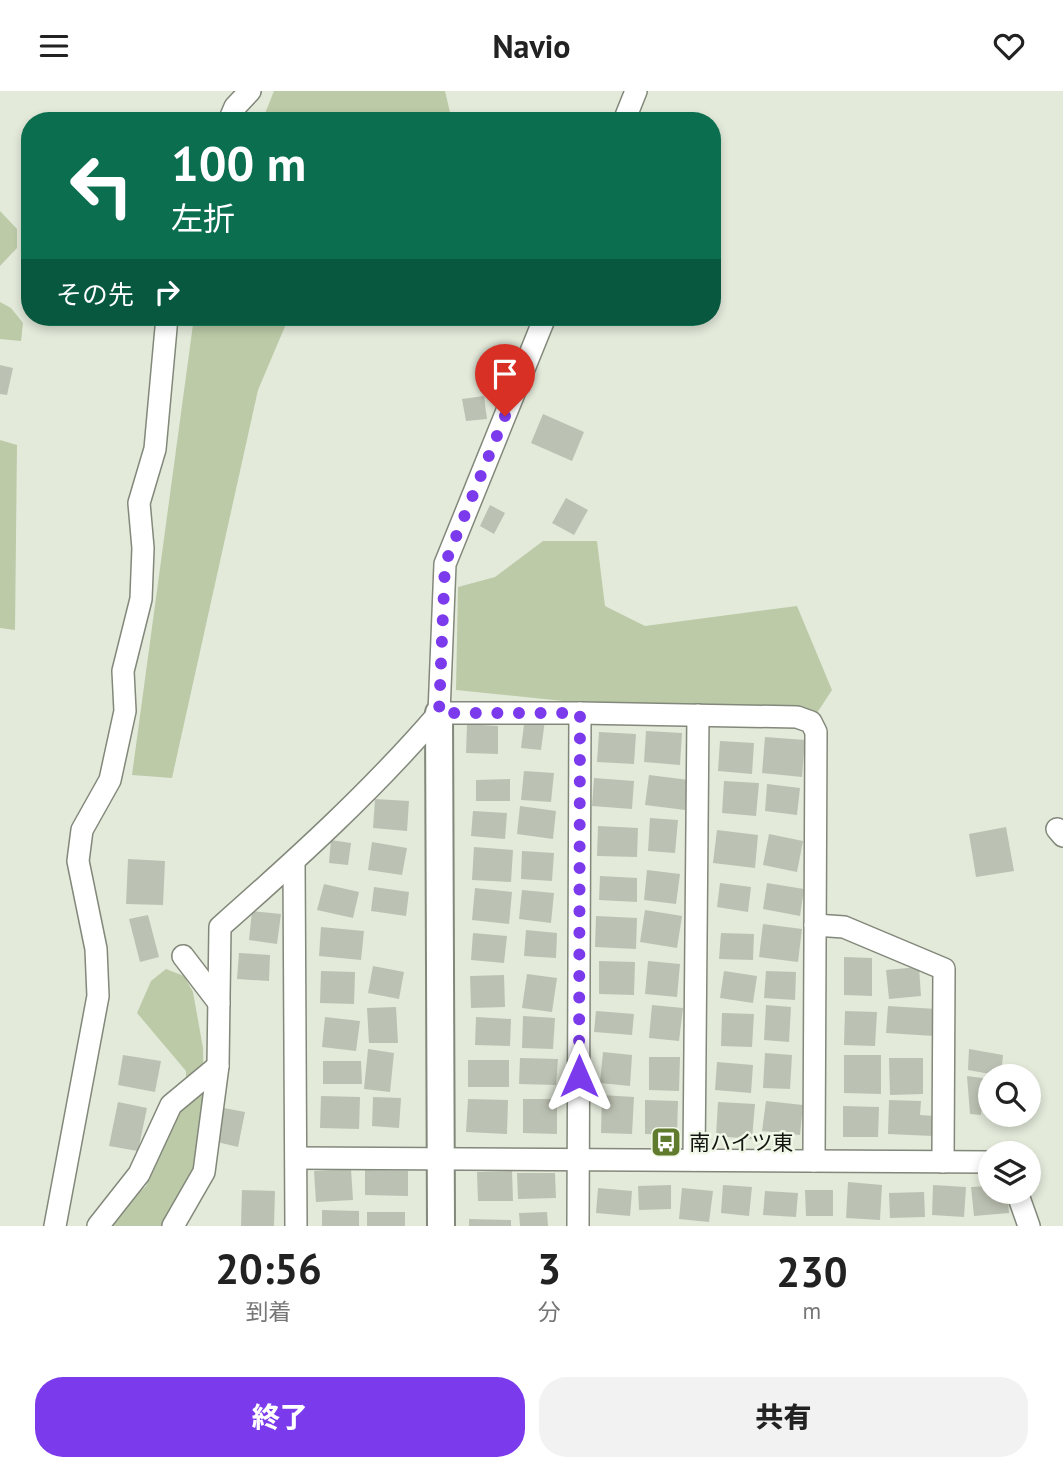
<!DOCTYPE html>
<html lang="ja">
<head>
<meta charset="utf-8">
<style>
	:root { --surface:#fff; --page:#f2f2f2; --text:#222; --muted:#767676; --accent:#7c3aed }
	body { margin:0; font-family:"PT Sans","Noto Sans JP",sans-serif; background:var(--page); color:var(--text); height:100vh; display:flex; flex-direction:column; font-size:26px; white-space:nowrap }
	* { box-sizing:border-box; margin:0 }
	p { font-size:23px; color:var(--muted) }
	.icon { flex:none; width:38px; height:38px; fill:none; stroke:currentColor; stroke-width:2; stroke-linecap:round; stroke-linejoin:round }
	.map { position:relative; height:1135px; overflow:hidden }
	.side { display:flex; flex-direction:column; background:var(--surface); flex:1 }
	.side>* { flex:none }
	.top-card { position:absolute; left:21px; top:21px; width:700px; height:214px; border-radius:28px; box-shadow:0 4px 10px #0003; background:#0b6e4f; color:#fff; overflow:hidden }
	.fabs { position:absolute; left:978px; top:973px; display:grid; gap:14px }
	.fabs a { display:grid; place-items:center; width:63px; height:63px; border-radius:50%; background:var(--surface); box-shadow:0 4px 10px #0003; font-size:35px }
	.pin { position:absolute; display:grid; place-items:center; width:60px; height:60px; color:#fff; margin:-72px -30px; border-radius:50% 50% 50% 0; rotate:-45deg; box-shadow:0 0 7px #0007 }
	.pin .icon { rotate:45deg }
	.me { position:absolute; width:77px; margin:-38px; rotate:0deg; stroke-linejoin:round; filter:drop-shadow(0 0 5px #0008) }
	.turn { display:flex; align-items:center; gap:24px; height:147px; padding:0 35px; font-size:32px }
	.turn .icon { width:91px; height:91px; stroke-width:2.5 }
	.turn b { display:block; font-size:49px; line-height:60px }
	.then { display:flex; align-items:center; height:66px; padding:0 35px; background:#0003; gap:14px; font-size:26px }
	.eta { display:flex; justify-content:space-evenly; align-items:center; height:119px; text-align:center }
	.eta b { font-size:42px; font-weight:800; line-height:49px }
	.action { display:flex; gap:14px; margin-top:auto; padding:14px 35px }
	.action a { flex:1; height:80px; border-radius:28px; background:var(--accent); color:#fff; font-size:28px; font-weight:800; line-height:80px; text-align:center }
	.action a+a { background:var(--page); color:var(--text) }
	header { display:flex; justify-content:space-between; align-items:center; height:91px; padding:0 35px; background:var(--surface); font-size:32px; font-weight:800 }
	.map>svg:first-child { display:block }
	.green { fill:#bccaa8 }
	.building { fill:#bcc2b3 }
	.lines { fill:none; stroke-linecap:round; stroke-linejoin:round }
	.minor-casing { stroke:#82887a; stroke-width:24 }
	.tertiary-casing { stroke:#82887a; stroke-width:30 }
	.minor { stroke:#fff; stroke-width:21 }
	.tertiary { stroke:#fff; stroke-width:26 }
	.route { stroke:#7c3aed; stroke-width:12; stroke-dasharray:0 21.6 }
	.labels { text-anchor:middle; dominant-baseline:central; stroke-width:5; stroke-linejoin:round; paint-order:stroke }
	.poi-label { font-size:21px; fill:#131510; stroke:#f0f7e7; text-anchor:start }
</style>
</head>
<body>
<header><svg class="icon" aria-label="menu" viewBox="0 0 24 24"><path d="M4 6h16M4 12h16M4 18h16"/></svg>Navio<svg class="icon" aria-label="heart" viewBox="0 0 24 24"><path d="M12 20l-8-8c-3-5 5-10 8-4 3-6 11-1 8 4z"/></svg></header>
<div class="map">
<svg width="1063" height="1135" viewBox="0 0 1063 1135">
	<rect width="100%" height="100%" fill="#e3eada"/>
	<g class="green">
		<polygon points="274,0 445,0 452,30 262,30"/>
		<polygon points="0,120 17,138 17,157 0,175"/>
		<polygon points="0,211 11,217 23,232 21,250 0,248"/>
		<polygon points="194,226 289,226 258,299 172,687 132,684"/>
		<polygon points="0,349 17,354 15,539 0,537"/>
		<polygon points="543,450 597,450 605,515 645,535 797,515 832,599 811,631 698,624 456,599 458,496 495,486"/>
		<polygon points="166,878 184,885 193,901 203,957 204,1014 190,1096 164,1135 104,1135 146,1095 186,997 186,980 137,922 151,890"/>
	</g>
	<g class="building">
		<polygon points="0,274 13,277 7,304 0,303"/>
		<polygon points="484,305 487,328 466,330 462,308"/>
		<polygon points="543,323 584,341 572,370 531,352"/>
		<polygon points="566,407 588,419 574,444 552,432"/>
		<polygon points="490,414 505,422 494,443 480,435"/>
		<polygon points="525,626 545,629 541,659 521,657"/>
		<polygon points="467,633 498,635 498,663 466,662"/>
		<polygon points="646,640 682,642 680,674 644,671"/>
		<polygon points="599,641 636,643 634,673 597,671"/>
		<polygon points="765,646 805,649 802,686 762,682"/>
		<polygon points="720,650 754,652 752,683 718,680"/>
		<polygon points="524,680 554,682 551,711 521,709"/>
		<polygon points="649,684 689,689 685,719 645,714"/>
		<polygon points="594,687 634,690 632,718 592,715"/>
		<polygon points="510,688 510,710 476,710 476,689"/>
		<polygon points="724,690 759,692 756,725 722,722"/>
		<polygon points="767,693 800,697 797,724 765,720"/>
		<polygon points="375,708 409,710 407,740 373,737"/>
		<polygon points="520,715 556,720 553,748 517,743"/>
		<polygon points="473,720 507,722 505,748 471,745"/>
		<polygon points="650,727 678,729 675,762 648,760"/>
		<polygon points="598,735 638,737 637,766 597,765"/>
		<polygon points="1006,736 1014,780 976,786 969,743"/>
		<polygon points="717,739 758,744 755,777 713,772"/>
		<polygon points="769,743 803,750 797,781 763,774"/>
		<polygon points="331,749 351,752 348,774 329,772"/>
		<polygon points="372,751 407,757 402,784 368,779"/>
		<polygon points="474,756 513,759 511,791 472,789"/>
		<polygon points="522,760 554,762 552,790 521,788"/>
		<polygon points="128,768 165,770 163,814 126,813"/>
		<polygon points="647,779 680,783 676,813 644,809"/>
		<polygon points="600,785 637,787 637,811 599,809"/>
		<polygon points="720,792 751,796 748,821 717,816"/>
		<polygon points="767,792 804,798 800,825 763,818"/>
		<polygon points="324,793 359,801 353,827 317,819"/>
		<polygon points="374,796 409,801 406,825 371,820"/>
		<polygon points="475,797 512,801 509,833 472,829"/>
		<polygon points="522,799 554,802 551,832 519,828"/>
		<polygon points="645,819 682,825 677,857 640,851"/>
		<polygon points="252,820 281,823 277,853 249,849"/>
		<polygon points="148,824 159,866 140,871 129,828"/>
		<polygon points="596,825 637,827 636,858 595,856"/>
		<polygon points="763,833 802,838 798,871 759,866"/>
		<polygon points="321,836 364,840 361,869 319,865"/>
		<polygon points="526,839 557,842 556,867 524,865"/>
		<polygon points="473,842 507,845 504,872 471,869"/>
		<polygon points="721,842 754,843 753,869 719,868"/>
		<polygon points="239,862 270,864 269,890 237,888"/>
		<polygon points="844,866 872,867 872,905 844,904"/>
		<polygon points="599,870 635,871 634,904 599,903"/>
		<polygon points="648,870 680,873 677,906 645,903"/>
		<polygon points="373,875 404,881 399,908 368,902"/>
		<polygon points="919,876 921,905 889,908 886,879"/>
		<polygon points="321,880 355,881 354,913 320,912"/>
		<polygon points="724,880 757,885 753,912 720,907"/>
		<polygon points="766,880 796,881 795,909 764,907"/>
		<polygon points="527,883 557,887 552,921 522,917"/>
		<polygon points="504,884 505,916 471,917 470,885"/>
		<polygon points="652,914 683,917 679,950 649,947"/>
		<polygon points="766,914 791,916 789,951 764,949"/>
		<polygon points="888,915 936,918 934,945 886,942"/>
		<polygon points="396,916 398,952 369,952 367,917"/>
		<polygon points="596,920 634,923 632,944 594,941"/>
		<polygon points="845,920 877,921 875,955 844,954"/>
		<polygon points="722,922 754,923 752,956 721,955"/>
		<polygon points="523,925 555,927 553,958 522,957"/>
		<polygon points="325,926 360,930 356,960 322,956"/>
		<polygon points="476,926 511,928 510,955 475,954"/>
		<polygon points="368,958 394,962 390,1001 364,998"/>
		<polygon points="969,958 1003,964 1001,985 968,979"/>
		<polygon points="603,961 632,964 630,995 600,992"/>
		<polygon points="765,962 792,964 790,998 763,997"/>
		<polygon points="123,964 161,970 155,1001 118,994"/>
		<polygon points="844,964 881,964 881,1003 844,1002"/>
		<polygon points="649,966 680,966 679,1000 649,999"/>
		<polygon points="520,967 558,968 556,994 519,993"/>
		<polygon points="889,967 923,967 923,1003 890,1004"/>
		<rect x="468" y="969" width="41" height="27"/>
		<polygon points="323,970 361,970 362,993 323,993"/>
		<polygon points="717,971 753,974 751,1002 715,999"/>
		<polygon points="967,985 990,988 990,1012 982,1014 981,1024 970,1023"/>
		<polygon points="602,1004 634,1006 632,1043 601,1042"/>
		<polygon points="321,1005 360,1006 359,1038 320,1037"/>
		<polygon points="373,1006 401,1007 399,1037 372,1035"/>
		<polygon points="468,1008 508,1009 507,1043 466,1041"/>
		<polygon points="523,1008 557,1008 557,1043 523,1042"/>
		<polygon points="645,1009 678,1010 677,1044 645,1043"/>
		<polygon points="889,1009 921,1010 920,1024 934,1025 933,1045 888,1043"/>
		<polygon points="766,1010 803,1014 800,1044 762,1040"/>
		<polygon points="118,1011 147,1017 138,1060 109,1055"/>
		<polygon points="718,1011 755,1013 752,1048 716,1045"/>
		<polygon points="843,1015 879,1016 878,1046 843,1046"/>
		<polygon points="224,1017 245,1021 238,1056 217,1051"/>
		<polygon points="351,1078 353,1109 316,1111 314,1080"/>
		<polygon points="365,1079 408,1080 408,1105 365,1104"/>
		<polygon points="512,1080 513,1110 478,1110 477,1081"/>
		<polygon points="517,1082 555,1082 556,1107 518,1108"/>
		<polygon points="848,1091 882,1094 880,1129 846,1127"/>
		<polygon points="671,1094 671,1118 639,1119 638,1095"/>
		<polygon points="723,1094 752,1096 749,1125 721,1122"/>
		<polygon points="933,1094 966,1096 964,1126 932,1124"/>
		<polygon points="990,1095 990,1101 1007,1101 1009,1122 974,1125 971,1096"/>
		<polygon points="598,1097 632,1100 630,1125 596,1122"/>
		<polygon points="682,1097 713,1100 709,1131 679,1128"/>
		<polygon points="242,1099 275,1100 274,1135 241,1135"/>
		<polygon points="805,1099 833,1099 833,1125 806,1125"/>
		<polygon points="765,1100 798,1102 796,1126 763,1124"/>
		<polygon points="924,1101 925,1126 890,1127 889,1102"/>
		<polygon points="322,1119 359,1120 359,1135 322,1135"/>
		<rect x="367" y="1121" width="38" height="14"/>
		<polygon points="547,1121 548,1135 520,1135 519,1122"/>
		<polygon points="469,1128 511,1129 511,1135 469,1135"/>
	</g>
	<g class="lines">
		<g class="minor-casing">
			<g id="minor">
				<polyline points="229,30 235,16 250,0"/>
				<polyline points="624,30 636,0"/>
				<polyline points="439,622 445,473 545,226"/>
				<polyline points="1057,738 1063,745"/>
				<polyline points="294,771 296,1135"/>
				<polyline points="815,834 844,836 944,878 943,1071"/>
				<polyline points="183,865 219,912"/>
				<polyline points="296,1067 990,1071"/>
				<polyline points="694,1069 698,624"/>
				<polyline points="1017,1101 1029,1135"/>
				<polyline points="55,1135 98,905 96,858 78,770 82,739 110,689 125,620 123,580 141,508 143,457 139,412 155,358 167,226"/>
				<polyline points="98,1135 139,1083 171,1014 218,975"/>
				<path d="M173 1135 204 1081 218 975 220 836C297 768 372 700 439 622H580L797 626 811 631 816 641 814 1070"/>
				<polyline points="578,1135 580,622"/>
			</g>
		</g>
		<g class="tertiary-casing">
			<polyline id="tertiary" points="439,622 441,1135"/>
		</g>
		<use href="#minor" class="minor"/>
		<use href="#tertiary" class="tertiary"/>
	</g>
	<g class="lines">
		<polyline class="route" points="505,325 445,473 439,622 580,622 579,985"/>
	</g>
	<defs>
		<g id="bus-square" transform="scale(1.575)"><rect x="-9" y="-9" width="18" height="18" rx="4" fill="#617b2e" stroke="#f0f7e7"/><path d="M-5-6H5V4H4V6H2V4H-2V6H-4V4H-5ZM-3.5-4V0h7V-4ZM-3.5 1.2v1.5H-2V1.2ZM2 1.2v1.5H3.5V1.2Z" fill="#fff"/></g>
	</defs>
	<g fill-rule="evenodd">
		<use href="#bus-square" x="666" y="1051"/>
	</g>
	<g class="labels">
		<g class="poi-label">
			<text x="689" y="1051">南ハイツ東</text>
		</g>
	</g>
</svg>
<div class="fabs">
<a><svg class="icon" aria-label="search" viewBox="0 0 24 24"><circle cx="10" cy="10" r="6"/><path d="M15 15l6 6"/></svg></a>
<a><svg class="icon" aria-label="layers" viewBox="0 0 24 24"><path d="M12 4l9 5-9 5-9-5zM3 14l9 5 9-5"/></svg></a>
</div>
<div class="pin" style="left:505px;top:325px;background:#d93025"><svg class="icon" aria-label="arrive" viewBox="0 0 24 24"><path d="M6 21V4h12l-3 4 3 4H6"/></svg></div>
<svg class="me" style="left:579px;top:985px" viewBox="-20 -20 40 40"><path d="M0-17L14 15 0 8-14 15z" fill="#7c3aed" stroke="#fff" stroke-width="4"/></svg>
<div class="top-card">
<div class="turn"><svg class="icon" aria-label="left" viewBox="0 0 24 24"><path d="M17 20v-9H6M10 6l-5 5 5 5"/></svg><div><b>100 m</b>左折</div></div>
<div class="then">その先<svg class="icon" aria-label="right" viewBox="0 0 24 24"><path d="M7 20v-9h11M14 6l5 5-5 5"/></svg></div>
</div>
</div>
<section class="side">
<div class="eta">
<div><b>20:56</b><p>到着</p></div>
<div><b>3</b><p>分</p></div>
<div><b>230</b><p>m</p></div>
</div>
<div class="action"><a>終了</a><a>共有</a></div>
</section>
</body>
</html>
